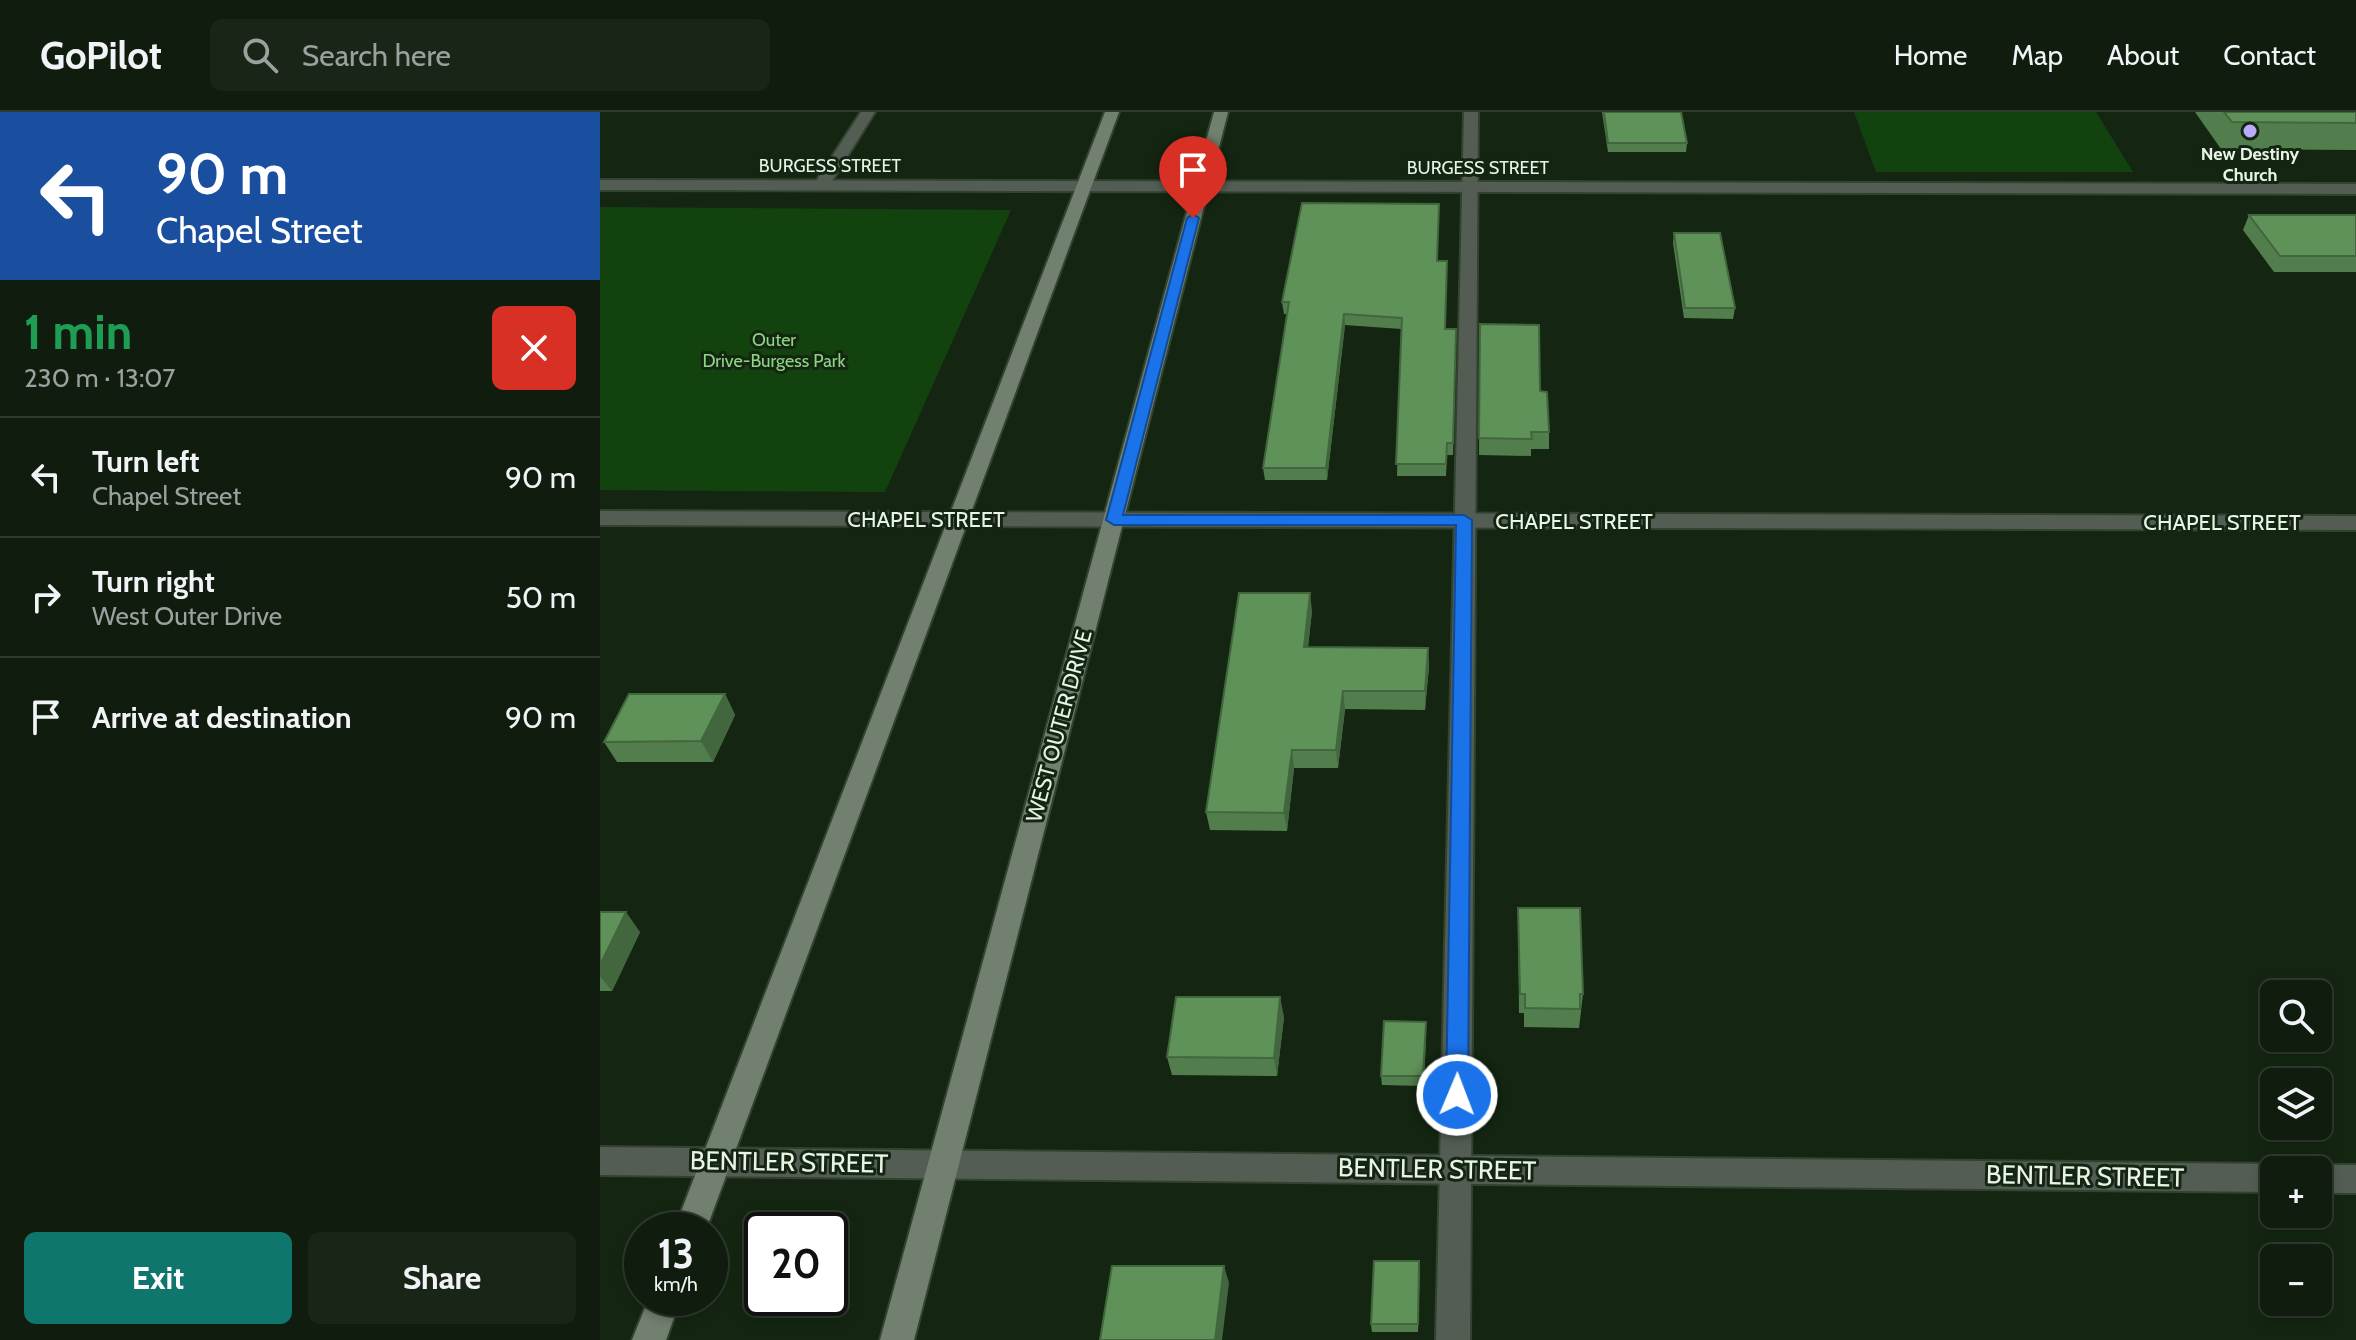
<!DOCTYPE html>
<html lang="en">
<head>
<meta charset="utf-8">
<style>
	:root { --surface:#0f1c0e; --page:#182517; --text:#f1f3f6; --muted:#9ba19e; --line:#2f3a2e; --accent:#0f766e }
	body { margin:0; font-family:Cabin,sans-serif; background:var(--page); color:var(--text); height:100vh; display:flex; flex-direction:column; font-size:30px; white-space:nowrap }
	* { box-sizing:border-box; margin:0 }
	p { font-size:26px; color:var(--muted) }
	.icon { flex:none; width:44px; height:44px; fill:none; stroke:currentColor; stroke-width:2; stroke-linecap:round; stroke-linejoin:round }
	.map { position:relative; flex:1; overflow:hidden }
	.sheet { display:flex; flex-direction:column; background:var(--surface); width:600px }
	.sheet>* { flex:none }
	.top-card { background:#1a4fa0; color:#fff; overflow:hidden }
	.tools { position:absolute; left:1660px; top:868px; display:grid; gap:16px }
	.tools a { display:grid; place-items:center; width:72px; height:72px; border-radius:12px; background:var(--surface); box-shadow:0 4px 12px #0003,0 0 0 2px var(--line); font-size:40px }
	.speed { position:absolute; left:24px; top:1100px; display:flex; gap:16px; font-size:40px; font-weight:700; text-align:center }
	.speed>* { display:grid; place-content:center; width:104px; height:104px; border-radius:50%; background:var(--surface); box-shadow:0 4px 12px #0003,0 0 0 2px var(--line); line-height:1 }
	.speed small { font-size:20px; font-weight:400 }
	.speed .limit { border:4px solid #111; border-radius:12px; background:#fff; color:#111 }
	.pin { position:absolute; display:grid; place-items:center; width:68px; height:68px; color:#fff; margin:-82px -34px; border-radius:50% 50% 50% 0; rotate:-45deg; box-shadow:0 0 8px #0007 }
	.pin .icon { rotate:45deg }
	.me { position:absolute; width:88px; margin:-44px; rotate:1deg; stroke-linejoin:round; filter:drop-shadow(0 0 6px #0008) }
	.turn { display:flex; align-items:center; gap:28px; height:168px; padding:0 24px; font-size:36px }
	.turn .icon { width:104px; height:104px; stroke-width:2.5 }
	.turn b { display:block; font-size:56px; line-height:68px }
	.round { display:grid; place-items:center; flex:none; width:84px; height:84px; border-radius:12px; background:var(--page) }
	.overview { display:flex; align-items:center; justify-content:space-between; height:136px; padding:0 24px }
	h1 { font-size:48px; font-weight:700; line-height:60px; color:#1e9e55 }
	.primary-button { display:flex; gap:16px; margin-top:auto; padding:16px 24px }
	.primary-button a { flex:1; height:92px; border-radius:12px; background:var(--accent); color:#fff; font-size:32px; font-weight:700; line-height:92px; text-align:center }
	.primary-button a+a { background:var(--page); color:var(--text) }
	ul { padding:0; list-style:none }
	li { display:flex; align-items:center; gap:24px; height:120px; padding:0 24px; border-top:2px solid var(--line) }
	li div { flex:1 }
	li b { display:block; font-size:30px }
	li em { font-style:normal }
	header { display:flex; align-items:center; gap:48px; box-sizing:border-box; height:112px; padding:0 40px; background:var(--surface); border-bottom:2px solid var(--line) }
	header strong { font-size:38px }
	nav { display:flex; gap:44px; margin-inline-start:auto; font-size:28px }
	.search { width:560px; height:72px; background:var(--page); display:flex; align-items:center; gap:20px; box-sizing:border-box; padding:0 28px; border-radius:12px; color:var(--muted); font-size:30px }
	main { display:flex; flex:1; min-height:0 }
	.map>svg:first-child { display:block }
	.green { fill:#12430e }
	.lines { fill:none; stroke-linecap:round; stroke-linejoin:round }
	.lane-casing { stroke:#324330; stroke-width:4 }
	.street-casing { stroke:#324330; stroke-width:4 }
	.secondary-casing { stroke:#324330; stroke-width:4 }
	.lane { fill:#545d53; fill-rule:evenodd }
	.street { fill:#545d53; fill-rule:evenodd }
	.secondary { fill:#71806f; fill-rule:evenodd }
	.wall { fill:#527e4d }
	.shaded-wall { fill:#42663e }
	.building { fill:#5f9259; stroke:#42663e; stroke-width:2 }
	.route { fill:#1a73e8; stroke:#114b97; stroke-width:2 }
	.poi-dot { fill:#b9abf7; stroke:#142612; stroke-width:3 }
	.labels { text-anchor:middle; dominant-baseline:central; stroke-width:6; stroke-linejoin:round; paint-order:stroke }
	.far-poi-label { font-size:18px; font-weight:bold; fill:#e8f4e7; stroke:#142612 }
	.far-street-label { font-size:18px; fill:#e8f4e7; stroke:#142612 }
	.far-park-label { font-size:18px; fill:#8dd485; stroke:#142612 }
	.street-label { font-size:22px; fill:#e8f4e7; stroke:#142612 }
	.near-street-label { font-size:26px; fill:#e8f4e7; stroke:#142612 }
</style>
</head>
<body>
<header>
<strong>GoPilot</strong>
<div class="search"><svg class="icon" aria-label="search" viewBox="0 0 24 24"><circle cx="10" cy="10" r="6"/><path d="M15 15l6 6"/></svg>Search here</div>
<nav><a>Home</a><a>Map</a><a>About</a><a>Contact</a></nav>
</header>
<main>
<section class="sheet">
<div class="top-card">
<div class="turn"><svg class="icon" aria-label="left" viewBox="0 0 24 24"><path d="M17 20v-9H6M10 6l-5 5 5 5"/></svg><div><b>90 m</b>Chapel Street</div></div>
</div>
<div class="overview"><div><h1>1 min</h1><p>230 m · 13:07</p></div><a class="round" style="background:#d93025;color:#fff"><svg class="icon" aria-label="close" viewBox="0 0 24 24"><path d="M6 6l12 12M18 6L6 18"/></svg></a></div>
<ul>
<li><svg class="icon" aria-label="left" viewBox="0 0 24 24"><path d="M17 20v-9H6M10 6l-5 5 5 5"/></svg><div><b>Turn left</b><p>Chapel Street</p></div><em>90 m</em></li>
<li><svg class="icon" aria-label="right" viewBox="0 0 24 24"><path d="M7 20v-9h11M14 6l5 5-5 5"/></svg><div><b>Turn right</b><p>West Outer Drive</p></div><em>50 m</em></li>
<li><svg class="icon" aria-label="arrive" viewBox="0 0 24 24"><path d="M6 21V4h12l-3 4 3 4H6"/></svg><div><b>Arrive at destination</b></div><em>90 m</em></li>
</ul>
<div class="primary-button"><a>Exit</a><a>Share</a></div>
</section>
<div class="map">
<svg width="1756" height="1228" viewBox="0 0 1756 1228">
	<rect width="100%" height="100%" fill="#142612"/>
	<g class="green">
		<polygon points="1254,0 1496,0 1533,60 1276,60"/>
		<polygon points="0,95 411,98 285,380 0,378"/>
	</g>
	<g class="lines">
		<g class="lane-casing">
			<g id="lane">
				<polygon points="261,0 275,0 227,77 215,77 213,74"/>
				<polygon points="864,0 878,0 870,1228 836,1228"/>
			</g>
		</g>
		<g class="street-casing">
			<g id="street">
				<polygon points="0,68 1756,72 1756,82 0,78"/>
				<polygon points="0,399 1756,404 1756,418 0,413"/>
				<polygon points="0,1035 1674,1052 1686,1058 1674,1058 1674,1080 0,1063"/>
				<polygon points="1718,1053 1756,1053 1756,1081 1718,1081 1718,1058 1707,1058"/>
			</g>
		</g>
		<g class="secondary-casing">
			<g id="secondary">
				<polygon points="505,0 519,0 106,1118 74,1118"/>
				<polygon points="614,0 628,0 314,1228 280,1228"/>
				<polygon points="49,1186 81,1186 66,1228 32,1228"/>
			</g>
		</g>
		<use href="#lane" class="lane"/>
		<use href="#street" class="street"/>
		<use href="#secondary" class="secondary"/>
	</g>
	<g class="wall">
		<polygon points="1002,0 1081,0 1087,31 1086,40 1008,40"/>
		<polygon points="1595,0 1756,0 1756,38 1621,37"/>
		<polygon points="839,92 837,149 846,217 856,217 853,343 847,343 846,364 797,364 801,217 745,213 727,368 665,368 663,356 687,202 684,202 682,190"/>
		<polygon points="1649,103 1756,103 1756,160 1674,160 1643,118"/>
		<polygon points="1074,121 1135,196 1133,207 1084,206 1073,131"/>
		<polygon points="880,212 940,279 949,320 949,337 931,337 931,344 879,343"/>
		<polygon points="712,499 708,535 828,536 829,554 825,598 745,597 738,656 694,656 687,719 610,718 606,700"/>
		<polygon points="125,582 135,603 113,650 17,650 4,630"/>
		<polygon points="918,796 983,882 979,916 924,915 924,901 919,901"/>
		<polygon points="0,800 40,820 12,879 0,879"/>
		<polygon points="684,905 677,964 572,963 567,945"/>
		<polygon points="826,920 824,974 782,973 781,964"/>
		<polygon points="820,1157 818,1220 772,1220 771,1212"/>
	</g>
	<g class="shaded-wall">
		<polygon points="744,202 745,213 727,368 726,356"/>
		<polygon points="710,481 712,499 706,553 704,535"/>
		<polygon points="828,536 829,554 825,598 825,579"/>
		<polygon points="743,579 745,597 738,656 736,638"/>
		<polygon points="125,582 135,603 113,650 101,629"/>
		<polygon points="692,638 694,656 687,719 684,701"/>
		<polygon points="26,800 40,820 12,879 0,864 0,853"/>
		<polygon points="680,885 684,905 677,964 674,946"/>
		<polygon points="826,910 826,920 824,974 823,964"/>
		<polygon points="624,1154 629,1171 622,1228 615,1228"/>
	</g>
	<g class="building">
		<polygon points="1004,0 1081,0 1087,31 1008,31"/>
		<polygon points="1624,0 1756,0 1756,11 1632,10"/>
		<polygon points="702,91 839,92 837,149 847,149 845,217 856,217 853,331 847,331 846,352 796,352 802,206 744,202 726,356 663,356 689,190 682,190"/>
		<polygon points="1649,103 1756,103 1756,144 1680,144"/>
		<polygon points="1074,121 1120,121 1135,196 1085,196"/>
		<polygon points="880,212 939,213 940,279 947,280 949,320 931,320 932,327 879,326"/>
		<polygon points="639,481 710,481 704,535 828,536 825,579 743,579 736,638 692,638 684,701 606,700"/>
		<polygon points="29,582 125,582 101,629 4,630"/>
		<polygon points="918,796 980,796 983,882 980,882 980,897 925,896 925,882 920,882"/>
		<polygon points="0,800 26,800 0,853"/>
		<polygon points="576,885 680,885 674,946 567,945"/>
		<polygon points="784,909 826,910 823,964 781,964"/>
		<polygon points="774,1149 819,1149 818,1212 771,1212"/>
		<polygon points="512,1154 624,1154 615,1228 500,1228"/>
	</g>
	<polygon class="route" points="593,102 599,106 523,403 864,403 872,408 868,983 865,990 857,993 849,990 846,983 856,413 514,413 506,408 587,106"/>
	<circle class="poi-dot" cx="1650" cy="19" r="8"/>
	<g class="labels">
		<g class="far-poi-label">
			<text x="1650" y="42">New Destiny<tspan x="1650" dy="21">Church</tspan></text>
		</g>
		<g class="far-street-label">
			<text x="230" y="54">BURGESS STREET</text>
			<text x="878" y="56">BURGESS STREET</text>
		</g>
		<g class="far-park-label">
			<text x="174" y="228">Outer<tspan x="174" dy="21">Drive-Burgess Park</tspan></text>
		</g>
		<g class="street-label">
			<text x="326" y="407">CHAPEL STREET</text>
			<text x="974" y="409">CHAPEL STREET</text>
			<text x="1622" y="410">CHAPEL STREET</text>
			<text transform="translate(459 614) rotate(-75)">WEST OUTER DRIVE</text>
		</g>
		<g class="near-street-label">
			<text transform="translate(189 1050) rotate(1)">BENTLER STREET</text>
			<text transform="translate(837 1057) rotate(1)">BENTLER STREET</text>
			<text transform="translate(1485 1064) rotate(1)">BENTLER STREET</text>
		</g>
	</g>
</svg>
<div class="tools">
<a><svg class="icon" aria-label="search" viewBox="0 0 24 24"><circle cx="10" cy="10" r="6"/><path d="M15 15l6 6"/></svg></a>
<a><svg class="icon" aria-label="layers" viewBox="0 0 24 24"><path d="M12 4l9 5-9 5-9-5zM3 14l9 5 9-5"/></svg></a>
<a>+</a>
<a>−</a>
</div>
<div class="speed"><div>13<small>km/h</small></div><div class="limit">20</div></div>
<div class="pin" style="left:593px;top:106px;background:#d93025"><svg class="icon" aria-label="arrive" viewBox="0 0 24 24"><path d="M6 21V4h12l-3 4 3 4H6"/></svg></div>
<svg class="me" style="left:857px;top:983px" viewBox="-20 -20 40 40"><circle r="17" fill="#1a73e8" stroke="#fff" stroke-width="3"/><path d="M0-11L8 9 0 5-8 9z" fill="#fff"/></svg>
</div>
</main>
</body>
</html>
